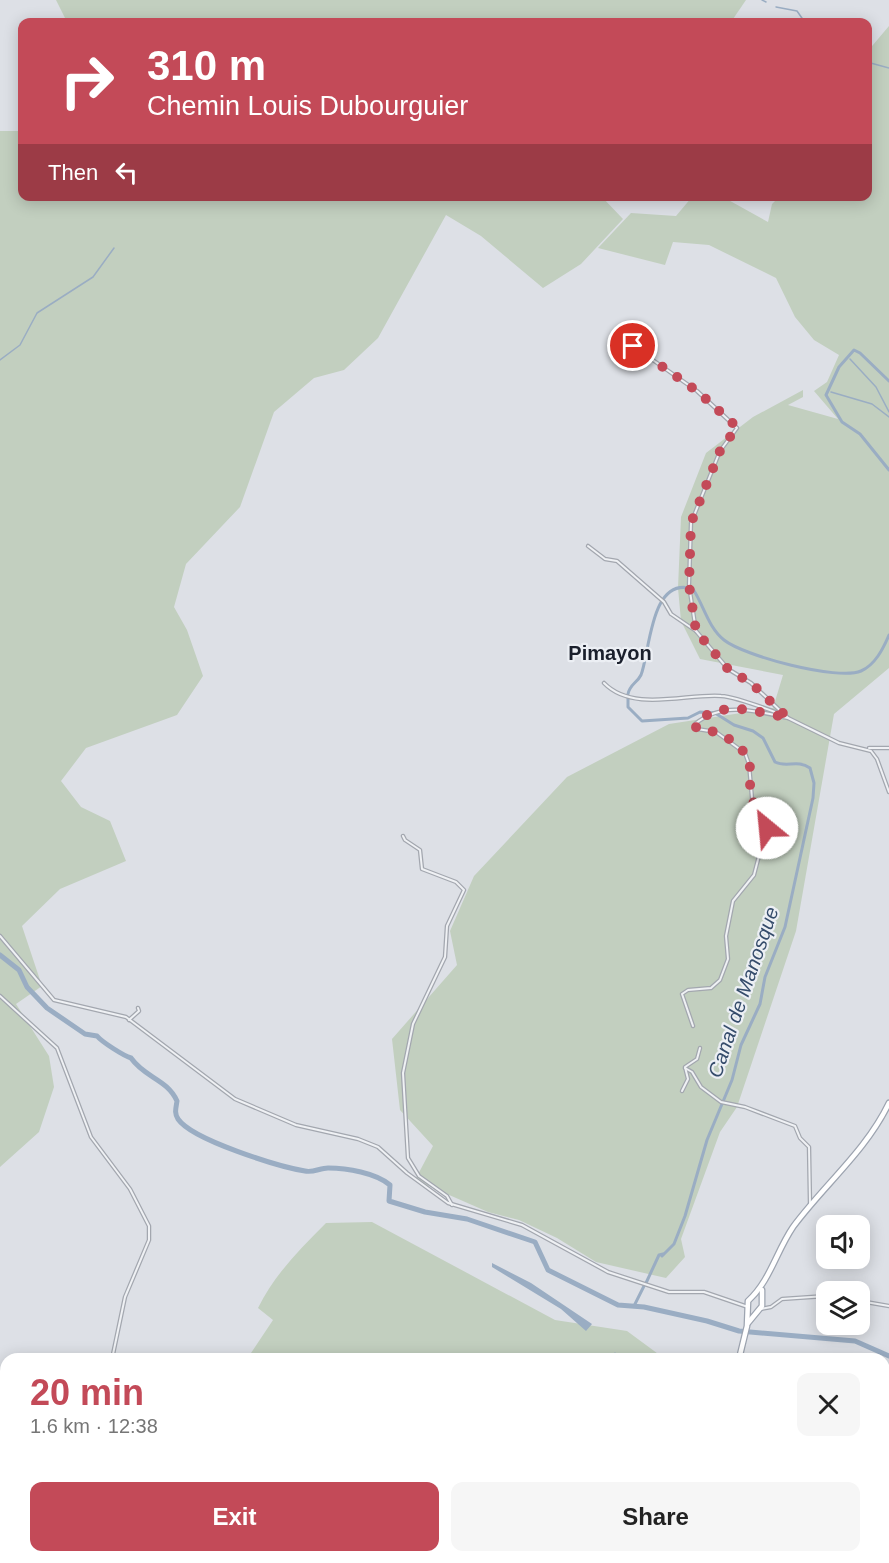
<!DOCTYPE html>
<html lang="en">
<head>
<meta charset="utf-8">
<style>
	:root { --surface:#fff; --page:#f6f6f6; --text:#222; --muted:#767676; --accent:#c34a58 }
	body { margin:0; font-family:Helvetica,sans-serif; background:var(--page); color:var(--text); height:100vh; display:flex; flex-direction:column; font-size:22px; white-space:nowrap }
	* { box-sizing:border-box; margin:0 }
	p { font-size:20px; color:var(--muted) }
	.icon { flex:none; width:33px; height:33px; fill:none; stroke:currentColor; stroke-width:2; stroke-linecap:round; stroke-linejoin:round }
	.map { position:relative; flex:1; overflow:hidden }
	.side { position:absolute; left:0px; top:1353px; width:890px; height:210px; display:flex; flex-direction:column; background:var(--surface); border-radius:18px 18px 0 0; box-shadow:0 3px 15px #0003 }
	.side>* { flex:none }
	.hud { position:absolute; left:18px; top:18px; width:854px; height:183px; border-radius:12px; box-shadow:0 3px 15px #0003; background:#c34a58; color:#fff; overflow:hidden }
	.buttons { position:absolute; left:816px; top:1215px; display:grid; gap:12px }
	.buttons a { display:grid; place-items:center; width:54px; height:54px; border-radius:12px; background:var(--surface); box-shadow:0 3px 15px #0003; font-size:30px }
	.pin { position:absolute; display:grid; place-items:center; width:51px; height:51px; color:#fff; margin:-26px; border:3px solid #fff; border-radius:50%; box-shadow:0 2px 6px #0007 }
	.me { position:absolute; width:66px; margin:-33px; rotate:332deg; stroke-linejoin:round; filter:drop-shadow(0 0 4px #0008) }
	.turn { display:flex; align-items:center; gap:21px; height:126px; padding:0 30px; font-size:27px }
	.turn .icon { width:78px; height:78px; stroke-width:2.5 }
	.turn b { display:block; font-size:42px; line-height:51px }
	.then { display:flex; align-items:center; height:57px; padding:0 30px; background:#0003; gap:12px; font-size:22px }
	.round { display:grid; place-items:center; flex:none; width:63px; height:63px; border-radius:12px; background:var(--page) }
	.head { display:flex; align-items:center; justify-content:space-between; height:102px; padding:0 30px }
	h1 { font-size:36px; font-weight:700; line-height:45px; color:var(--accent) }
	.action { display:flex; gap:12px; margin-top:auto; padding:12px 30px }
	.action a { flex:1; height:69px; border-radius:12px; background:var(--accent); color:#fff; font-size:24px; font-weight:700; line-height:69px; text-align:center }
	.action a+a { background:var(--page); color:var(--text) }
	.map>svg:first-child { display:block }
	.built { fill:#cbcfd7 }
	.green { fill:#c2cfbf }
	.water { fill:#9aadc3 }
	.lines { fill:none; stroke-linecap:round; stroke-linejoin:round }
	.stream { stroke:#9aadc3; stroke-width:1.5 }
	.canal { stroke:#9aadc3; stroke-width:3 }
	.river { stroke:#9aadc3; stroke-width:5 }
	.minor-casing { stroke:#a3a7af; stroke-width:4.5 }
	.tertiary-casing { stroke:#a3a7af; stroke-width:5 }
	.primary-casing { stroke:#9da4b0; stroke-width:7 }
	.minor { stroke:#eff1f4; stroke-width:2 }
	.tertiary { stroke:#eff1f4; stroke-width:3 }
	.primary { stroke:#fff; stroke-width:4.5 }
	.route { stroke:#c34a58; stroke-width:10; stroke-dasharray:0 18 }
	.labels { text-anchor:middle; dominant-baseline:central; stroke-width:4.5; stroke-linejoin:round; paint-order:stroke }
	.neighbourhood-label { font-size:20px; font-weight:bold; fill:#1a1f2c; stroke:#eceff4 }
	.water-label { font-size:20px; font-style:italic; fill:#354c6b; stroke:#eceff4 }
</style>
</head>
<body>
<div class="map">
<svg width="889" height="1563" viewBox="0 0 889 1563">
	<rect width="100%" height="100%" fill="#dde0e6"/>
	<polygon class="built" points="715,1557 822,1557 819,1563 713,1563"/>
	<g class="green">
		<polygon points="56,0 746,0 731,22 67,22"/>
		<polygon points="889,26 889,668 834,714 796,931 737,1107 720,1132 681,1239 685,1257 666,1278 596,1262 557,1238 519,1220 488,1212 415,1180 433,1146 400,1110 392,1039 457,965 450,931 474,876 567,777 669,724 773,708 783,675 700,659 681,621 678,588 681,517 706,453 753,417 803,390 803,397 788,405 838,419 814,391 827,382 839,355 814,340 795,317 776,278 709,245 673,242 665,265 598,248 631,213 676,216 692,197 723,197 768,222 772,204 779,197 867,196 867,52"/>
		<polygon points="0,131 22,131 22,196 602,197 623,219 581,264 543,288 481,236 446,215 378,338 344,370 314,378 274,412 240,507 186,564 174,607 187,630 203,676 177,715 86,748 61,781 81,807 110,821 126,861 60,889 22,926 42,986 16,1004 49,1056 54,1087 39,1132 0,1167"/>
		<path d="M372 1222 555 1320 627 1331 665 1359H247L273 1320 258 1308C275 1274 299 1250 326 1223Z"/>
		<polygon points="285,1557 603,1557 602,1563 268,1563"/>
	</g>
	<polygon class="water" points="492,1263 531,1283 592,1324 586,1331 561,1309 492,1267"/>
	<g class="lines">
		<g class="stream">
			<polyline points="762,0 766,2"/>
			<polyline points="776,7 797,11 804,21 812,22"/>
			<polyline points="867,62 889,68"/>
			<polyline points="850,359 876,387 889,412"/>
			<polyline points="0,360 20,345 37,313 93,277 114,248"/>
			<polyline points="831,392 872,404 889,417"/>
		</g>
		<g class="canal">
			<polyline points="889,381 860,353 854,350 839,367 826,395 842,422 860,434 889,470"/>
			<path d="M628 694C630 684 637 683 641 675 650 653 650 575 693 589 704 606 708 627 724 640 744 656 838 681 861 671 875 665 883 649 889 635"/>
			<path d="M628 696V707L642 721 688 718 700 712 715 713 734 725 753 731 763 738 775 762C787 768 797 759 810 768L814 783 813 798 785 927 765 977 760 1004 741 1045 732 1080 707 1140 685 1216 674 1244 662 1256"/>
			<polyline points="646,1283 659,1255 663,1254"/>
			<polyline points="634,1306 644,1286"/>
			<polyline points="615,1354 615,1359"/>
			<polyline points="439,1563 441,1560 448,1563"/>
			<polyline points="581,1563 586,1557"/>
		</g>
		<path class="river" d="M0 955 19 970 27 987 47 1008 85 1034 97 1036C102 1042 124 1056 131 1058 145 1078 167 1079 177 1101 176 1108 174 1113 178 1119 192 1140 280 1167 305 1171 313 1173 320 1168 328 1168 347 1168 376 1173 390 1185L389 1201 425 1212 467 1219 535 1242 548 1270 618 1305 644 1307 707 1321 739 1331 855 1341 889 1356"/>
		<g class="minor-casing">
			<g id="minor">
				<polyline points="634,328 630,344 697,391 737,428 720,451 691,523 689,585 696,631 728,669 751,683 788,718 839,743 871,751 877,759 889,792"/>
				<polyline points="588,546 605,559 617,561 664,602 671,614 696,631"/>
				<path d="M604 683C633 713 688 693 721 696 737 697 767 709 783 715"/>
				<polyline points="869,748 889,748"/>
				<polyline points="403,836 405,840 420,850 422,869 456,882 464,890 447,926 445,957 413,1024 403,1073 408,1158 419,1176 447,1196 452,1205"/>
				<polyline points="0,936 54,1000 126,1017 235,1099 296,1125 358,1139 378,1147 407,1173 448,1203 522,1225 608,1272 669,1292 704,1292 748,1307"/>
				<polyline points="0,996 57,1048 91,1137 130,1189 149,1226 149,1240 125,1297 112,1359"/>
				<polyline points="129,1020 139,1011 138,1008"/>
				<path d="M693 1026 682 994 688 990 711 988 720 980 728 959 726 936 733 901 754 875 767 825 752 798 749 764 745 753 716 732 697 729 695 724C723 701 755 711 788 718"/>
				<polyline points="685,1068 692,1072 701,1087 721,1102 745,1107 795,1126 800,1138 809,1147 810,1203"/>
				<polyline points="682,1091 688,1079 685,1067 697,1059 700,1048"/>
				<polyline points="860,1301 889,1306"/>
				<polyline points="761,1309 771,1307 782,1299 826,1296"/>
				<polyline points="884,1539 889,1540"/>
				<polyline points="0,1555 4,1563"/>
				<polyline points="13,1563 17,1557"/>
			</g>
		</g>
		<g class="tertiary-casing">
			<g id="tertiary">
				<polyline points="394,1557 411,1563"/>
				<polyline points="208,1563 209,1557"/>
			</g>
		</g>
		<g class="primary-casing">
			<g id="primary">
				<polyline points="748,1323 762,1306 762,1290"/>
				<path d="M739 1359 747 1326 748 1301C770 1281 776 1252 793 1227 824 1185 866 1151 889 1103"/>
				<polyline points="713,1563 715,1557"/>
			</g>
		</g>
		<use href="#minor" class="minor"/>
		<use href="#tertiary" class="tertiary"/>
		<use href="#primary" class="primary"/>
	</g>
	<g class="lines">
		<path class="route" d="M633 346 697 391 737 427 720 451 691 523 689 585 696 631 728 669 751 683 788 718C758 712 718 698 695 725L697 729C715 728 744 744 749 762 752 774 748 787 752 799 756 810 767 815 767 828"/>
	</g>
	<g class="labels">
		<g class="neighbourhood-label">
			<text x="610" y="653">Pimayon</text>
		</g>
		<g class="water-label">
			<text transform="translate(743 992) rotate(-71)">Canal de Manosque</text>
		</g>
	</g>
</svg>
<div class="buttons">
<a><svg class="icon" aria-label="sound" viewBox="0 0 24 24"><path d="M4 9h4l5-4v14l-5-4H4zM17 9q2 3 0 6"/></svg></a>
<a><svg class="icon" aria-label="layers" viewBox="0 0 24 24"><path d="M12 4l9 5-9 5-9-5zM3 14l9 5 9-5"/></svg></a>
</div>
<div class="pin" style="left:633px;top:346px;background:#d93025"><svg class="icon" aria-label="arrive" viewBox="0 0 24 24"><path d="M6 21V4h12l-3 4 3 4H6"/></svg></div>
<svg class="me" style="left:767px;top:828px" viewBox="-20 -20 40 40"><circle r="19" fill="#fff"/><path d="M0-13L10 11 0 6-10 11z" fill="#c34a58"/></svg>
<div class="hud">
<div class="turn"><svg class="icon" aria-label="right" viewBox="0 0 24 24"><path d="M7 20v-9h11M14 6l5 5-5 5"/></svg><div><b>310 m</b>Chemin Louis Dubourguier</div></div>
<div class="then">Then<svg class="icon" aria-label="left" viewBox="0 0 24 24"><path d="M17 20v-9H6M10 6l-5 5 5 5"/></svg></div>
</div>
<section class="side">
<div class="head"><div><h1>20 min</h1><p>1.6 km · 12:38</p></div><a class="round"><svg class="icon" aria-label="close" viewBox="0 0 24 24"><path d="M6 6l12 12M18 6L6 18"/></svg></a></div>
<div class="action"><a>Exit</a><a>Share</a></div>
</section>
</div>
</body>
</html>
